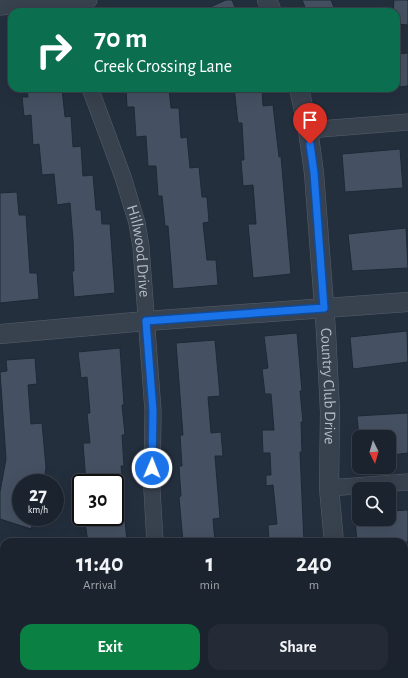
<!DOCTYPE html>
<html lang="en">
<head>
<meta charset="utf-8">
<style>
	:root { --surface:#1b232e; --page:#242b36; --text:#f1f3f6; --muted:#a0a4aa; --line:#39404a; --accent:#0b8043 }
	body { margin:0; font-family:"Alegreya Sans",sans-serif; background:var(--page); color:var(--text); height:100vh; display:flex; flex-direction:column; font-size:15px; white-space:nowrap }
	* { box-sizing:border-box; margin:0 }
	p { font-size:13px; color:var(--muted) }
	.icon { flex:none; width:22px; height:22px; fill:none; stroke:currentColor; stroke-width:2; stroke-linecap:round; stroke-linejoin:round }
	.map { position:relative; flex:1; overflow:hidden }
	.panel { position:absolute; left:0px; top:538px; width:408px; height:140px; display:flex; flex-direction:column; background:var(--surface); border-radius:12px 12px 0 0; box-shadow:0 4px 16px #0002,0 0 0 1px var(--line) }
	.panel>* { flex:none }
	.hud { position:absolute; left:8px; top:8px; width:392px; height:84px; border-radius:12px; box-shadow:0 4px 16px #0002,0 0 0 1px var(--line); background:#0b6e4f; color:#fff; overflow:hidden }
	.needle { width:26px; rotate:175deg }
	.buttons { position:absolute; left:352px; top:430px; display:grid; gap:8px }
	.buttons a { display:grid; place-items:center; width:44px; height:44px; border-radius:8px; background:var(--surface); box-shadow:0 4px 16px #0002,0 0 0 1px var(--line); font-size:20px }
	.speed { position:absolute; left:12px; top:474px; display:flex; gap:8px; font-size:20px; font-weight:700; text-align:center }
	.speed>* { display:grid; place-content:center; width:52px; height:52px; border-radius:50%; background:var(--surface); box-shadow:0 4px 16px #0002,0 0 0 1px var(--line); line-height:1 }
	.speed small { font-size:10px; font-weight:400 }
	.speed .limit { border:2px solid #111; border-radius:6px; background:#fff; color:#111 }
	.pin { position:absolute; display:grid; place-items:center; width:34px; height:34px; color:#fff; margin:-41px -17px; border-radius:50% 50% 50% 0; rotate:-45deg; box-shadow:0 0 4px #0007 }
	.pin .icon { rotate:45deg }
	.me { position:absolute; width:44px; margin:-22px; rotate:1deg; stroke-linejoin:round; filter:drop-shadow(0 0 3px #0008) }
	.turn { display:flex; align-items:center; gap:14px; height:84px; padding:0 20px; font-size:18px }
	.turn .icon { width:52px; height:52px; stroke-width:2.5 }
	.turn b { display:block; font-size:28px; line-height:34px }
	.eta { display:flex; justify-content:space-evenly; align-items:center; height:68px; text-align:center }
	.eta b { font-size:24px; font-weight:700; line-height:28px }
	.primary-button { display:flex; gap:8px; margin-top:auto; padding:8px 20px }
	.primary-button a { flex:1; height:46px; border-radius:12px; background:var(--accent); color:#fff; font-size:16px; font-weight:700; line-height:46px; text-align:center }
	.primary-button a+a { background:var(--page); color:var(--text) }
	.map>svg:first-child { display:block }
	.building { fill:#455162; stroke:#1f2835 }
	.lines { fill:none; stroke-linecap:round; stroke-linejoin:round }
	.minor-casing { stroke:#565f6c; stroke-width:17 }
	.tertiary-casing { stroke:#565f6c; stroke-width:20 }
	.minor { stroke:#38414e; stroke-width:16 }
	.tertiary { stroke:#38414e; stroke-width:19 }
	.route-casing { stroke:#114b97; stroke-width:10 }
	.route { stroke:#1a73e8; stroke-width:7 }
	.labels { text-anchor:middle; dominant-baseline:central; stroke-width:4; stroke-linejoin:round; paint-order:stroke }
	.street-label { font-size:16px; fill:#b4bcc9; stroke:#1d2633 }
</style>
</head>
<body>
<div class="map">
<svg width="408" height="678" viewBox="0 0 408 678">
	<rect width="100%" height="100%" fill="#242f3e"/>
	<g class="building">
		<polygon points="226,0 232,0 237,12 199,12"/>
		<polygon points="302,0 331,0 336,12 307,12"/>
		<polygon points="394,0 408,0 408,25 396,24 396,12 393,12"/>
		<polygon points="408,53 408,86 400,87 397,54"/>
		<polygon points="49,88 62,88 65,117 71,116 73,147 81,146 83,176 93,175 96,210 101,210 102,224 110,224 115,293 74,297 72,271 74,271 73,240 70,203 57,205 54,174 42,175 39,144 33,145 31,115 24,116 22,97 28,97 27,90"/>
		<polygon points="126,88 169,88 171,108 179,108 181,138 187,137 190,168 199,167 202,197 207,197 209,222 203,223 207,260 216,260 218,285 173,289 168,226 165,226 162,196 158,196 156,166 148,166 146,136 136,137 134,107 127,107"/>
		<polygon points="234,88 262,88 263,106 273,105 279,157 281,156 291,274 253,278 248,224 256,224 253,185 243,186 241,160 244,160 242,123 238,123"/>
		<polygon points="400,149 403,188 345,192 342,154"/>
		<polygon points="17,192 19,215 26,215 30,273 37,273 39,299 0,303 0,193"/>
		<polygon points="406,228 408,268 352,271 348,234"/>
		<polygon points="407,331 408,362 353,369 350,337"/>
		<polygon points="297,333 302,391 300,391 303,422 301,422 302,452 300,452 304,542 269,542 268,525 277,524 273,485 266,486 266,475 271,475 270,453 263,453 262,430 274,430 271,394 265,394 262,369 268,368 264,336"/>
		<polygon points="215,340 220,396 208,397 211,433 221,432 223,456 215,456 220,518 213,519 215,542 183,542 179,497 181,496 179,466 182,466 180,435 183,435 176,343"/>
		<polygon points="120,348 124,405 122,405 125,435 122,435 124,466 121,466 123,483 86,483 83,443 90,443 87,413 90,413 87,377 81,378 78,352"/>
		<polygon points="35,358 37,384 28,385 31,424 42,423 46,467 44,483 21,483 21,517 35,517 31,529 0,519 0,492 6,459 0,372 7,371 6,360"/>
		<polygon points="408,413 408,453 392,455 391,437 359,437 357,416"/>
		<polygon points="115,497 123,497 127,542 88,542 84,517 115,517"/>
		<polygon points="408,510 408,542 357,542 355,519 391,519 390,511"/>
	</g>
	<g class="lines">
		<g class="minor-casing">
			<g id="minor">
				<polyline points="0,7 89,0"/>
				<path id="s1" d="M90 88 123 177 137 223 141 247 153 411 152 490 155 542"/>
				<polyline points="308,130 408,122"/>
				<polyline points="329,488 408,482"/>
				<polyline points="0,623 4,625"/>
				<polyline points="404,659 408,659"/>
				<polyline points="104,674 112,678"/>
			</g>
		</g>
		<g class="tertiary-casing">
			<g id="tertiary">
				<polyline points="267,0 272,12"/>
				<path id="s2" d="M299 88 308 130 314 173 326 332 330 412 329 488 334 542"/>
				<polyline points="0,334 146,321 408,302"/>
				<polyline points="346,674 346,678"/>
			</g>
		</g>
		<use href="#minor" class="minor"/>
		<use href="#tertiary" class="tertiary"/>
	</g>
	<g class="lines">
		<g class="route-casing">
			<polyline id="route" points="152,468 153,411 146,321 324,308 314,173 310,144"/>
		</g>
		<use href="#route" class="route"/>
	</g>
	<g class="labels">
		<g class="street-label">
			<text stroke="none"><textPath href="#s1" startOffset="171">Hillwood Drive</textPath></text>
			<text stroke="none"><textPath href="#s2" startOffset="300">Country Club Drive</textPath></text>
		</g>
	</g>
</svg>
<div class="buttons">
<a><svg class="needle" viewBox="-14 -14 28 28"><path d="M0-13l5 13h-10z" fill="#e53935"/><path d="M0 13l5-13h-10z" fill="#a0a4aa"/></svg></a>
<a><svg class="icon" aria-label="search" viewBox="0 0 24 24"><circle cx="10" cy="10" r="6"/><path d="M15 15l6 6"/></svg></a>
</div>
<div class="speed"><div>27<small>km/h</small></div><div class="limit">30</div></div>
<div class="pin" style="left:310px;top:144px;background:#d93025"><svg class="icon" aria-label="arrive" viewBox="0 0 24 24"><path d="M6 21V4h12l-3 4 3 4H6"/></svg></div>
<svg class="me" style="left:152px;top:468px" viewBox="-20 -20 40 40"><circle r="17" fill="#1a73e8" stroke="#fff" stroke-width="3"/><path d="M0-11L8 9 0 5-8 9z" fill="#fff"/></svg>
<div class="hud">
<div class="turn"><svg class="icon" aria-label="right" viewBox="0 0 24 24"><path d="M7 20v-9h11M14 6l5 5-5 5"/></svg><div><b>70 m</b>Creek Crossing Lane</div></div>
</div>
<section class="panel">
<div class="eta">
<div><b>11:40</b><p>Arrival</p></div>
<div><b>1</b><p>min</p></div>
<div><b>240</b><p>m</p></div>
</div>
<div class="primary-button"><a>Exit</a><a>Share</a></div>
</section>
</div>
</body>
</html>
